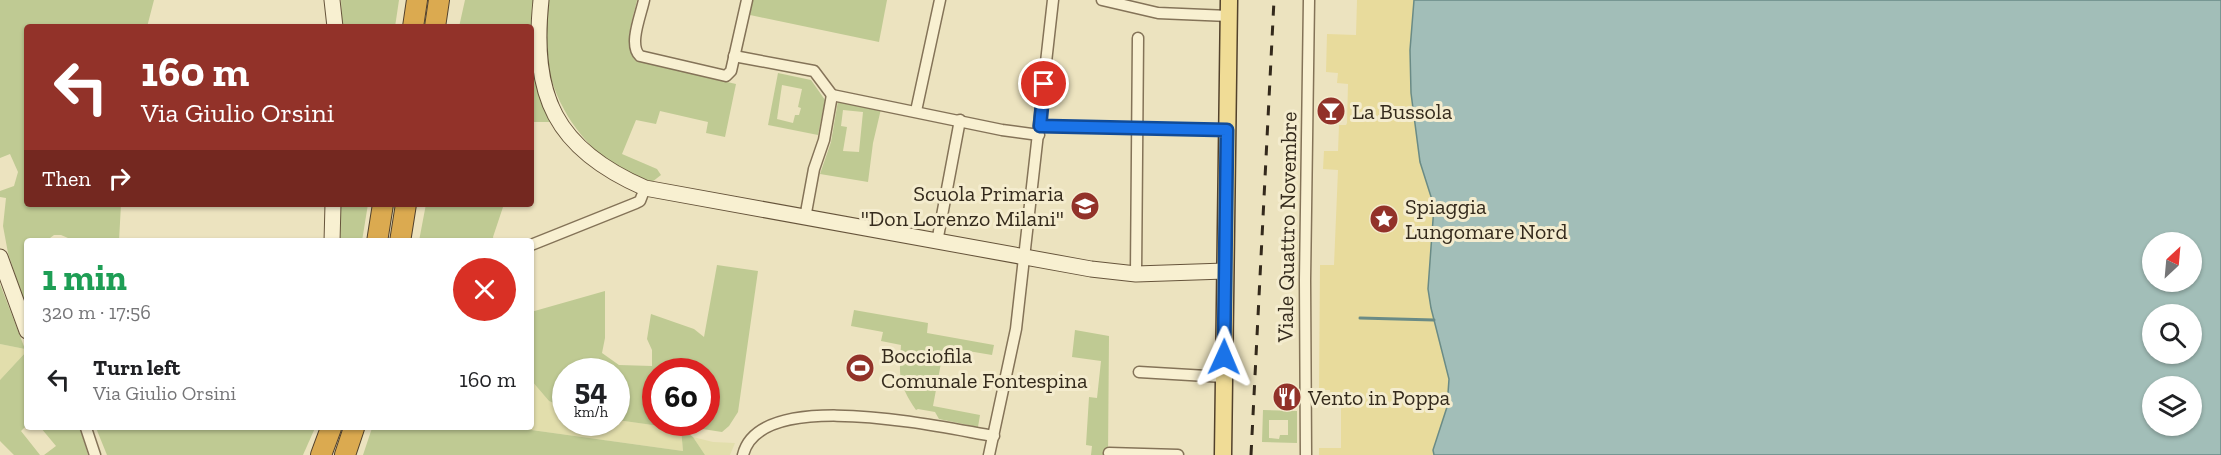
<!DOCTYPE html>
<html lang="en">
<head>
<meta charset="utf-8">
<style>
	:root { --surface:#fff; --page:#f6f6f6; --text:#202124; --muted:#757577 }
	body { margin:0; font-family:"Zilla Slab",serif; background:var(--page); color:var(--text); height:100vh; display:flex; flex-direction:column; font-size:22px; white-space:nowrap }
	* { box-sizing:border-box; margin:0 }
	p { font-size:20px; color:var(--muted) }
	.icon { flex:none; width:33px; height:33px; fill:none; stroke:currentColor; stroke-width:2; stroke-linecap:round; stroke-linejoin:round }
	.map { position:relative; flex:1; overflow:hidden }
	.side { position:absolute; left:24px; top:238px; width:510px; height:192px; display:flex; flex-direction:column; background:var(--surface); border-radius:6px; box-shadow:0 2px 4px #0004 }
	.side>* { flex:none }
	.guide { position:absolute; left:24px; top:24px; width:510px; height:183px; border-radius:6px; box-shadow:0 2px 4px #0004; background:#923229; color:#fff; overflow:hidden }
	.needle { width:39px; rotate:26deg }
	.tools { position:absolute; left:2142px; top:232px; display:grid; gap:12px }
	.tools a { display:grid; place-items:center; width:60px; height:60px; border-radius:50%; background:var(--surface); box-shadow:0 2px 4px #0004; font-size:30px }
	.speed { position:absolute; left:552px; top:358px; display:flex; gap:12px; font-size:30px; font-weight:700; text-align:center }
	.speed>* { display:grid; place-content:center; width:78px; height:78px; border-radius:50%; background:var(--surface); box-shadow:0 2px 4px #0004; line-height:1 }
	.speed small { font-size:15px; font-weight:400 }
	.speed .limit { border:9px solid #d22; background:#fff; color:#111 }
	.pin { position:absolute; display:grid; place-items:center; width:51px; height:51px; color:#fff; margin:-26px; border:3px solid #fff; border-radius:50%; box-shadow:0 2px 6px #0007 }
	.me { position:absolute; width:66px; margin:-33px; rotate:1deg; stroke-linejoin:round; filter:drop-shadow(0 0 4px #0008) }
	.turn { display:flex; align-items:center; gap:21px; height:126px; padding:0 18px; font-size:27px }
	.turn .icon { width:78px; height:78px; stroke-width:2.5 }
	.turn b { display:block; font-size:42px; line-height:51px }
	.then { display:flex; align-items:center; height:57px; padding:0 18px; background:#0003; gap:12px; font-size:22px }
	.round { display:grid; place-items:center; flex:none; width:63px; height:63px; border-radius:32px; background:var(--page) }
	.headline { display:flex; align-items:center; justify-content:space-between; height:102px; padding:0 18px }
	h1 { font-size:36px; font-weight:700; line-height:45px; color:#1e9e55 }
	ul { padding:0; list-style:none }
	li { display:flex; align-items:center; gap:18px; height:78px; padding:0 18px }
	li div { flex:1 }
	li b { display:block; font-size:22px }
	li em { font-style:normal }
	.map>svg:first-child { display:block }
	.farmland { fill:#e2deac }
	.green { fill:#bfca93; fill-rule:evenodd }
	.sand { fill:#e8db9c }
	.water { fill:#a2beb8; stroke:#6a8b86; stroke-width:1.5; fill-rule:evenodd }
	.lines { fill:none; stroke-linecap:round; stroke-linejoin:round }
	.stream { stroke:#6a8b86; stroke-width:3 }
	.minor-casing { stroke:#847358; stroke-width:13 }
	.secondary-casing { stroke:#66543b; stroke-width:17 }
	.primary-casing { stroke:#52412c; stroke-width:19 }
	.motorway-casing { stroke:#52412c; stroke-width:22 }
	.minor { stroke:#f8f0d1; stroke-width:10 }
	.secondary { stroke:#f8f0d1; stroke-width:15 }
	.primary { stroke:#f0dc96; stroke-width:16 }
	.motorway { stroke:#dbaa50; stroke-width:20 }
	.rail { stroke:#342a1c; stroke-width:3; stroke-dasharray:10 10; stroke-linecap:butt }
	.route-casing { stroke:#114b97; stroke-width:15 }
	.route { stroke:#1a73e8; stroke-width:10 }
	.labels { text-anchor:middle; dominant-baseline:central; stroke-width:6; stroke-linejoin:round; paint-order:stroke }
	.poi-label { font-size:22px; fill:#342a1c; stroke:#f4ecce; text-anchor:start }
	.street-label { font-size:22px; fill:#342a1c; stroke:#f4ecce }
</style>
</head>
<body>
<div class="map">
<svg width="2221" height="455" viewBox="0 0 2221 455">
	<rect width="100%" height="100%" fill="#ece3bf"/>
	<g class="farmland">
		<polygon points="0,344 25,349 26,352 0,380"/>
		<polygon points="531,380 549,401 565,408 566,423 616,423 617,420 681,429 683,451 517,428 531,428"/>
		<polygon points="693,437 713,442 735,443 730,455 705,455"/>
	</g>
	<g class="green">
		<polygon points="0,0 154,0 147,27 27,27 27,204 121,204 119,241 75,241 61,235 54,235 46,241 27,242 27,310 8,253 3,226 6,198 0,197 0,191 14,186 18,172 10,154 0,158"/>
		<polygon points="341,0 399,0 395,27 342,27"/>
		<polygon points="465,0 534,0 531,32 531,27 459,27"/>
		<path d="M549 0H637C633 19 622 45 636 61L736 84 725 137 706 133 708 122 660 111 656 124 636 120 622 154 657 169 661 175 652 182C637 176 620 170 607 160 576 136 553 99 547 60 545 40 547 20 549 0Z"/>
		<polygon points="753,0 887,0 879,42 750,15"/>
		<polygon points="531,52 541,99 551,122 531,122"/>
		<path d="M778 73 811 80 825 100 818 135 768 125ZM782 85 802 89 798 107 801 108 799 115H795L793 123 777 119Z"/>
		<path d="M838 101 881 109 873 143 868 182 820 174 831 142ZM843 110 863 112 859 152 843 151 847 127 841 126Z"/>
		<polygon points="341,204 368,204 362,241 340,241"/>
		<polygon points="426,204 504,204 493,237 494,241 419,241"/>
		<polygon points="717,265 758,271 738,412 729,426 722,432 696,428 698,423 706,423 706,372 656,372 656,423 695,423 682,429 693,437 705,455 363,455 372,428 517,428 683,451 681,429 617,420 616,372 566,372 565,408 549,401 531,380 531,312 605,291 605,338 602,353 619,365 652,366 652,350 647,339 651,314 694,329 704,337"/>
		<polygon points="0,284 25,349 0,344"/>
		<path d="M854 310 928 323 927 333 994 345 992 355 944 347 933 406 980 415 978 427 939 419 935 412 918 409 916 410C898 383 899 376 901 345L881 341 883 332 851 326Z"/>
		<polygon points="1075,330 1109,336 1108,455 1091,455 1092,446 1086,445 1089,397 1097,398 1101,361 1072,357"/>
		<polygon points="26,352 27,425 21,431 40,455 14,455 0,441 0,380"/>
		<path d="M1263 410 1297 411V443L1262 442ZM1269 420H1288V435H1280L1279 439 1269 438Z"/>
		<polygon points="41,428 80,428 88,455 44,455 56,446"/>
		<polygon points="96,428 315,428 303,455 107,455"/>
	</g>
	<polygon class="sand" points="1357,0 1414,0 1410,50 1411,93 1420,162 1434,206 1428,289 1431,308 1449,379 1447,407 1433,450 1434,455 1319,455 1319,448 1341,448 1341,401 1331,401 1330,390 1319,390 1320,265 1334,265 1338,170 1323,169 1324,151 1338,151 1339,125 1346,125 1347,123 1348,84 1337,83 1338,73 1326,72 1327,34 1356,35"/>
	<path class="water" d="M1414 0H2221V455H1434L1433 450 1447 407 1449 379 1431 308 1428 289 1434 206 1420 162 1411 93 1410 50ZM2152 243H2192V282H2152ZM2152 315H2192V354H2152ZM2152 387H2192V426H2152Z"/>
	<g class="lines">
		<polyline class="stream" points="1360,318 1434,320"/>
		<g class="minor-casing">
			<g id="minor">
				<path d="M644 0C641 15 628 45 640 56L726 76 731 71 747 0"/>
				<polyline points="1102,0 1158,13 1229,16"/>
				<polyline points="734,56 814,71 832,95"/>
				<polyline points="832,95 1002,130 1039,135"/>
				<polyline points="916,111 940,0"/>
				<polyline points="1040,126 1227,130"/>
				<polyline points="805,218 814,169 824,140 832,95"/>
				<polyline points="937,242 960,120"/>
				<polyline points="531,245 636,203 640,201 645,188"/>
				<polyline points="1136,274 1138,38"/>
				<polyline points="1139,372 1224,377"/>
				<polyline points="86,428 95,455"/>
				<polyline points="1109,453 1178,455"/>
				<path d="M743 455C760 385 943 428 994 436"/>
				<polyline points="989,455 1016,329 1053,0"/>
				<polyline points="1306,455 1305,280 1309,0"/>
			</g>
		</g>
		<g class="secondary-casing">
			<g id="secondary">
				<polyline points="332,0 335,27"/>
				<path d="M541 0C531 96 555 149 645 188L1091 269 1136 274 1225 271"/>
				<polyline points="332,242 333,204"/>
				<polyline points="0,257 27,331"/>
			</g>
		</g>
		<g class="primary-casing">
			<polyline id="primary" points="1223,455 1229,0"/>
		</g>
		<g class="motorway-casing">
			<g id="motorway">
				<polyline points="413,27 417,0"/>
				<polyline points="435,27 439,0"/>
				<polyline points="377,242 383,204"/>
				<polyline points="400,242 406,204"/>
				<polyline points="321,455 331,428"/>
				<polyline points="345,455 354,428"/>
			</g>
		</g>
		<use href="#minor" class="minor"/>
		<use href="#secondary" class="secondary"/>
		<use href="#primary" class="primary"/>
		<use href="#motorway" class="motorway"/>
		<polyline class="rail" points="1251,455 1274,0"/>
	</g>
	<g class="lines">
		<g class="route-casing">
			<polyline id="route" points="1044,84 1040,126 1227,130 1224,357"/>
		</g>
		<use href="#route" class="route"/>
	</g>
	<defs>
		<g id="bar-disc" transform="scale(1.5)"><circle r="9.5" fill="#923229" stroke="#f4ecce"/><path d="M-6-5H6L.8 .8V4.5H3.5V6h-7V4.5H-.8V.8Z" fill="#fff"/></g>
		<g id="school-disc" transform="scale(1.5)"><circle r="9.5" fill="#923229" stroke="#f4ecce"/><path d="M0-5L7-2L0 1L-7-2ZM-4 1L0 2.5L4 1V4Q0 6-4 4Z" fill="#fff"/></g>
		<g id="sight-disc" transform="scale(1.5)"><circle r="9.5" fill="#923229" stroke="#f4ecce"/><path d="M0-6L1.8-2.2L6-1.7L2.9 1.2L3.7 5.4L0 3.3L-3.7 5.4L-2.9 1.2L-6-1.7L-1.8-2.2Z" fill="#fff"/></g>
		<g id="stadium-disc" transform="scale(1.5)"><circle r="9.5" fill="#923229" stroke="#f4ecce"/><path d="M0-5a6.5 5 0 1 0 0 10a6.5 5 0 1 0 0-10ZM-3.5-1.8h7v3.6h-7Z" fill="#fff"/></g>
		<g id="restaurant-disc" transform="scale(1.5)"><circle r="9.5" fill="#923229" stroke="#f4ecce"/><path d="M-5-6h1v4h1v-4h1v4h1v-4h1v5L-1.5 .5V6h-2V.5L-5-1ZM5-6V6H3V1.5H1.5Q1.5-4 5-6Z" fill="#fff"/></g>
	</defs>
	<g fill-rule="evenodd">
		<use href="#bar-disc" x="1331" y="111"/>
		<use href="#school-disc" x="1085" y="206"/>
		<use href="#sight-disc" x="1384" y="219"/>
		<use href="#stadium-disc" x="860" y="368"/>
		<use href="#restaurant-disc" x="1287" y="397"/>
	</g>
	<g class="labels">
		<g class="poi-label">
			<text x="1352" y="111">La Bussola</text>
			<text x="1064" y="193" text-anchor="end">Scuola Primaria<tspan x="1064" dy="25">"Don Lorenzo Milani"</tspan></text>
			<text x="1405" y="206">Spiaggia<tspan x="1405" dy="25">Lungomare Nord</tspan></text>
			<text x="881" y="355">Bocciofila<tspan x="881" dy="25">Comunale Fontespina</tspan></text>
			<text x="1308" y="397">Vento in Poppa</text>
		</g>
		<g class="street-label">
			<text transform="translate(1287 227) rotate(-89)">Viale Quattro Novembre</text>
		</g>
	</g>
</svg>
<div class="tools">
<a><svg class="needle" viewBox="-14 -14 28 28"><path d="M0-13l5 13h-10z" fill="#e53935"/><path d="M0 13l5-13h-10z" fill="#757577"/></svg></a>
<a><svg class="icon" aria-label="search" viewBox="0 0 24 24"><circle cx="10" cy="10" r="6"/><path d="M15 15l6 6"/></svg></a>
<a><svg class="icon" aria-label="layers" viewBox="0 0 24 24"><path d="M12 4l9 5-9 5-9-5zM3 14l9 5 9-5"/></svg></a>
</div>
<div class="speed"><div>54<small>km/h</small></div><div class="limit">60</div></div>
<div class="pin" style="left:1044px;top:84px;background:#d93025"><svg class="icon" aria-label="arrive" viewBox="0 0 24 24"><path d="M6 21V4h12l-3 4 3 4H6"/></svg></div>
<svg class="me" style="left:1224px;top:357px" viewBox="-20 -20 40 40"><path d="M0-17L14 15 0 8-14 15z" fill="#1a73e8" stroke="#fff" stroke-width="4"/></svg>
<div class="guide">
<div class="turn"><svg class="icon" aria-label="left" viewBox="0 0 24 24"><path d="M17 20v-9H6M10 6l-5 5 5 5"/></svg><div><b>160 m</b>Via Giulio Orsini</div></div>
<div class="then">Then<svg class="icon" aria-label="right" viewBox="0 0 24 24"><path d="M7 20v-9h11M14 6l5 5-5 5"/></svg></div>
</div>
<section class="side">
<div class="headline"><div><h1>1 min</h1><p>320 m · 17:56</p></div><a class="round" style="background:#d93025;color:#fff"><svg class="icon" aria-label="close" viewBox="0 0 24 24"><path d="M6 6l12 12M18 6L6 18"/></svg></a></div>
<ul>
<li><svg class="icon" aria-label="left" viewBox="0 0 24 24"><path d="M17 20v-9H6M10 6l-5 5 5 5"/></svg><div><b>Turn left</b><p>Via Giulio Orsini</p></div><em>160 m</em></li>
</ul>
</section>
</div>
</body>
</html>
